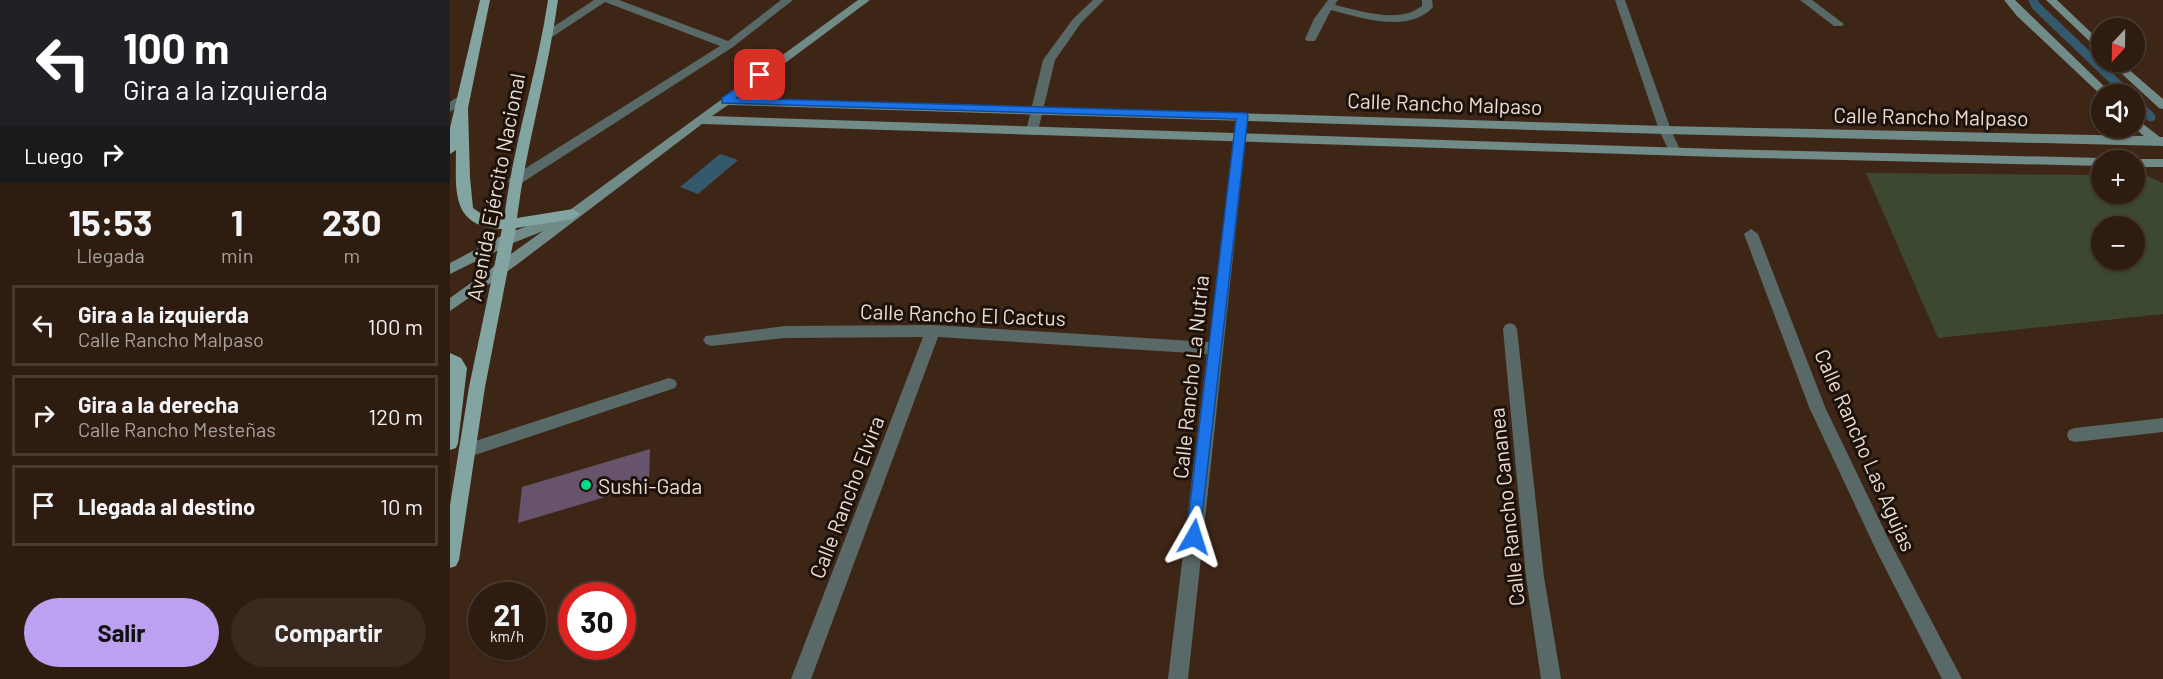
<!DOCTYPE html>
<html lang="es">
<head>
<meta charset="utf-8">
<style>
	:root { --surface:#2e1c10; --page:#3a291e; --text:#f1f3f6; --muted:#a7a19f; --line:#493a30; --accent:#bca0f2 }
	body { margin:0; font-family:Barlow,sans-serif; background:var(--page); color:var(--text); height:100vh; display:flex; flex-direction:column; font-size:22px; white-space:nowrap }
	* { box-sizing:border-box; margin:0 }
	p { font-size:20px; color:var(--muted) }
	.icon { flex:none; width:33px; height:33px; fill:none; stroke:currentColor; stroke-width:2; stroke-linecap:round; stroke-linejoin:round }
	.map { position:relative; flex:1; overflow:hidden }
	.sheet { display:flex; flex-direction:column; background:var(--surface); width:450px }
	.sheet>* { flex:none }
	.hud { background:#202124; color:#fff; overflow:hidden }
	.needle { width:39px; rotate:202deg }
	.controls { position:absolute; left:1641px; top:18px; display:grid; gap:12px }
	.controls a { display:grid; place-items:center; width:54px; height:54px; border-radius:50%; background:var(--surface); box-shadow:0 2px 4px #0004,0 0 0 2px var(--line); font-size:30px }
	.speed { position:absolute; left:18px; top:582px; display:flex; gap:12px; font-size:30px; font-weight:700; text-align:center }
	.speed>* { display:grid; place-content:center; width:78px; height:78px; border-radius:50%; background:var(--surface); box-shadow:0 2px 4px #0004,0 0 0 2px var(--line); line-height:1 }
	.speed small { font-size:15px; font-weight:400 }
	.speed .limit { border:9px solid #d22; background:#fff; color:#111 }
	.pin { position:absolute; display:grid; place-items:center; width:51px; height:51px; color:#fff; margin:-26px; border-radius:12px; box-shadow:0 3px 9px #0006 }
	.me { position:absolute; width:66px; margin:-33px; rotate:6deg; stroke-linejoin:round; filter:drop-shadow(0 0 4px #0008) }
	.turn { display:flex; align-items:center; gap:21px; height:126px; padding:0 24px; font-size:27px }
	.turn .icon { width:78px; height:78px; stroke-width:2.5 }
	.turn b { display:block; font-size:42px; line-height:51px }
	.then { display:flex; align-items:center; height:57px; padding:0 24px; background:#0003; gap:12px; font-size:22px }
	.eta { display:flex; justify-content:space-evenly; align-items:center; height:102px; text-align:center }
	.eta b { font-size:36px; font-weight:700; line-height:42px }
	.cta { display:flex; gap:12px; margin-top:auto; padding:12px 24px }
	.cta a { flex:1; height:69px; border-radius:36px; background:var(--accent); color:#111; font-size:24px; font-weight:700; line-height:69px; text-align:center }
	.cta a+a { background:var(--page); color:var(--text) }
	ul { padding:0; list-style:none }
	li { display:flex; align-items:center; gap:18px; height:81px; margin:0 12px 9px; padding:0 12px; border:3px solid var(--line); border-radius:0px }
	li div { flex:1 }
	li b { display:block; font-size:22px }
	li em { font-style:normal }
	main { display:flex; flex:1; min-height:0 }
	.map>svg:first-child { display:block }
	.green { fill:#3d4830; fill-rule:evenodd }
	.water { fill:#34586c }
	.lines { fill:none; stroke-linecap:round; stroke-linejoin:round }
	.stream { stroke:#34586c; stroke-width:9 }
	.building { fill:#67536b }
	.lane { fill:#596967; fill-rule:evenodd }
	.street { fill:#596967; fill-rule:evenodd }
	.secondary { fill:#718b88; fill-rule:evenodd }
	.primary { fill:#83a5a1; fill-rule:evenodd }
	.route { fill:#1a73e8; stroke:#114b97; stroke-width:1.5 }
	.poi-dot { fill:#04d98b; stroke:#1d120b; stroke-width:2 }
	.labels { text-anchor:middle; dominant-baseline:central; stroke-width:6; stroke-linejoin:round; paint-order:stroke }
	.street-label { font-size:21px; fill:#ecdcd2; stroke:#1d120b }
	.poi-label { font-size:21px; fill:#ecdcd2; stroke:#1d120b; text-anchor:start }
</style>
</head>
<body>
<main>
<section class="sheet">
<div class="hud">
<div class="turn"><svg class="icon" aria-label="left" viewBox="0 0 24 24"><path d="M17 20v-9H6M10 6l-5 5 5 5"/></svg><div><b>100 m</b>Gira a la izquierda</div></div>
<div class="then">Luego<svg class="icon" aria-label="right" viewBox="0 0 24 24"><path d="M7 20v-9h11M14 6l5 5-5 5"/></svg></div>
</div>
<div class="eta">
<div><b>15:53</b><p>Llegada</p></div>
<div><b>1</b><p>min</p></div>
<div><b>230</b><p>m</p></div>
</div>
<ul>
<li><svg class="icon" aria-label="left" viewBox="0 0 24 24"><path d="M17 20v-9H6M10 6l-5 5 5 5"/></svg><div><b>Gira a la izquierda</b><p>Calle Rancho Malpaso</p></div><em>100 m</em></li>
<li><svg class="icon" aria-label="right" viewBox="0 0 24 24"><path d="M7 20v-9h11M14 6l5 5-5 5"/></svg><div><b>Gira a la derecha</b><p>Calle Rancho Mesteñas</p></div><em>120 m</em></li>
<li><svg class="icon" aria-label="arrive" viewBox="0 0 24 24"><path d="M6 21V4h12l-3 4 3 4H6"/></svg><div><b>Llegada al destino</b></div><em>10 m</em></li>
</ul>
<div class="cta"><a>Salir</a><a>Compartir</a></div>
</section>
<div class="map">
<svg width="1713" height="679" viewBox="0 0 1713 679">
	<rect width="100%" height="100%" fill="#3e2616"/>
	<path class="green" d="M1416 173 1651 175 1652 194H1684L1685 175H1696L1713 183V314L1488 338ZM1652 226H1684V260H1652Z"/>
	<polygon class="water" points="270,154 288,160 248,194 230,187"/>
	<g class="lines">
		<g class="stream">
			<polyline points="1583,0 1586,6 1678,94"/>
			<polyline points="1684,101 1701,117"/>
		</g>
	</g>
	<polygon class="building" points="200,449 199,484 68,523 72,487"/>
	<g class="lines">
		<g class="lane">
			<polygon points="144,0 169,0 278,41 331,0 343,0 283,47 70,184 60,184 58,181 60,178 270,46 155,2 102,37 94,37 94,33"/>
			<polygon points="15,92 21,96 19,99 0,112 0,102"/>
			<polygon points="219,378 225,380 227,384 225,388 16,458 10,456 8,451 10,446 16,444"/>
		</g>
		<g class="street">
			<polygon points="643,0 654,0 631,23 605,60 588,131 582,135 578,134 576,131 593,60 623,19"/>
			<path d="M878 0H888L885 5C911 11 949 24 972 6V0H982L983 7C959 34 911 18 881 10L865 41H857L855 39 864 19Z"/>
			<polygon points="1165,0 1175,0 1221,130 1231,152 1229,155 1221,155 1209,130"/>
			<polygon points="1350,0 1362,0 1394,24 1392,26 1384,26"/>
			<polygon points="792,112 798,116 738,679 718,679 757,354 488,337 361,679 341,679 473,337 335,338 261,346 256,344 253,340 256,336 335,326 483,325 759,342 786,116"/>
			<polygon points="1301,229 1308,234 1375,407 1439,540 1512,679 1492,679 1427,552 1359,407 1294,234"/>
			<polygon points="1060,323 1065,325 1067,329 1094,577 1111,679 1091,679 1076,577 1053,329 1055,325"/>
			<polygon points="1713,418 1713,432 1625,442 1619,440 1617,435 1619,430 1625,428"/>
		</g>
		<g class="secondary">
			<polygon points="408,0 420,0 288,98 1215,126 1694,136 1684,128 1684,117 1710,137 1713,137 1713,146 1215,134 278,105 262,116 1268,149 1652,158 1657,160 1652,160 1652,166 1268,157 252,124 65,266 0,311 0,298 93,231 63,243 0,274 0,263 53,235 104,216 113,215"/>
			<polygon points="1554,0 1565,0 1662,94 1652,94 1652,96 1567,16"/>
			<polygon points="1596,0 1607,0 1652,43 1652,53"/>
			<polygon points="1659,62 1670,62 1713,99 1713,109 1709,108"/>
			<polygon points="1684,159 1713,159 1713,167 1684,167 1684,160 1679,160"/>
		</g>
		<g class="primary">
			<path d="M30 0H40L18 108 20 177 23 208 36 217 54 219C63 145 87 74 98 0H108C98 74 76 145 67 218L123 209 130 214 123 219 66 228 35 387 9 560 6 566 0 568V505L19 387 52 229C0 227 6 190 6 150L0 154V128Z"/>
			<polygon points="0,353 11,358 17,368 8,443 6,448 0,450"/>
		</g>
	</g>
	<polygon class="route" points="310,72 314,73 314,78 287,98 796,113 798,116 749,542 744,544 738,542 736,537 786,119 272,103 272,98"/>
	<circle class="poi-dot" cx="136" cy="485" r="6"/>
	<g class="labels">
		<g class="street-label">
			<text transform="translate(995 103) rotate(2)">Calle Rancho Malpaso</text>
			<text transform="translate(1481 116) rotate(1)">Calle Rancho Malpaso</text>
			<text transform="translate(45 187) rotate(-79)">Avenida Ejército Nacional</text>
			<text transform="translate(513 314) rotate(2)">Calle Rancho El Cactus</text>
			<text transform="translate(740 377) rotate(-84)">Calle Rancho La Nutria</text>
			<text transform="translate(1416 450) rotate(66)">Calle Rancho Las Agujas</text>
			<text transform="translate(396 497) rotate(-69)">Calle Rancho Elvira</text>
			<text transform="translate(1056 507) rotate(-96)">Calle Rancho Cananea</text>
		</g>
		<g class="poi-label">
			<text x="148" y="485">Sushi-Gada</text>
		</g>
	</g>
</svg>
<div class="controls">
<a><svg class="needle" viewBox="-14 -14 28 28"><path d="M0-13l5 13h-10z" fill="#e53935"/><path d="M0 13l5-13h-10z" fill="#a7a19f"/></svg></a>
<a><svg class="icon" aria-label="sound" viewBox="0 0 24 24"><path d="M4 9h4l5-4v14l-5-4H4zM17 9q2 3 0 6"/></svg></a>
<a>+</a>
<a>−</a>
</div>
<div class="speed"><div>21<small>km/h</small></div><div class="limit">30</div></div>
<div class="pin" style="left:310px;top:75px;background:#d93025"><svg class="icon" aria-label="arrive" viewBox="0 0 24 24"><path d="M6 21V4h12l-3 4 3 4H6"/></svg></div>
<svg class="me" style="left:744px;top:537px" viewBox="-20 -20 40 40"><path d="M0-17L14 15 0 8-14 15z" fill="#1a73e8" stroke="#fff" stroke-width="4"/></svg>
</div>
</main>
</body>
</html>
